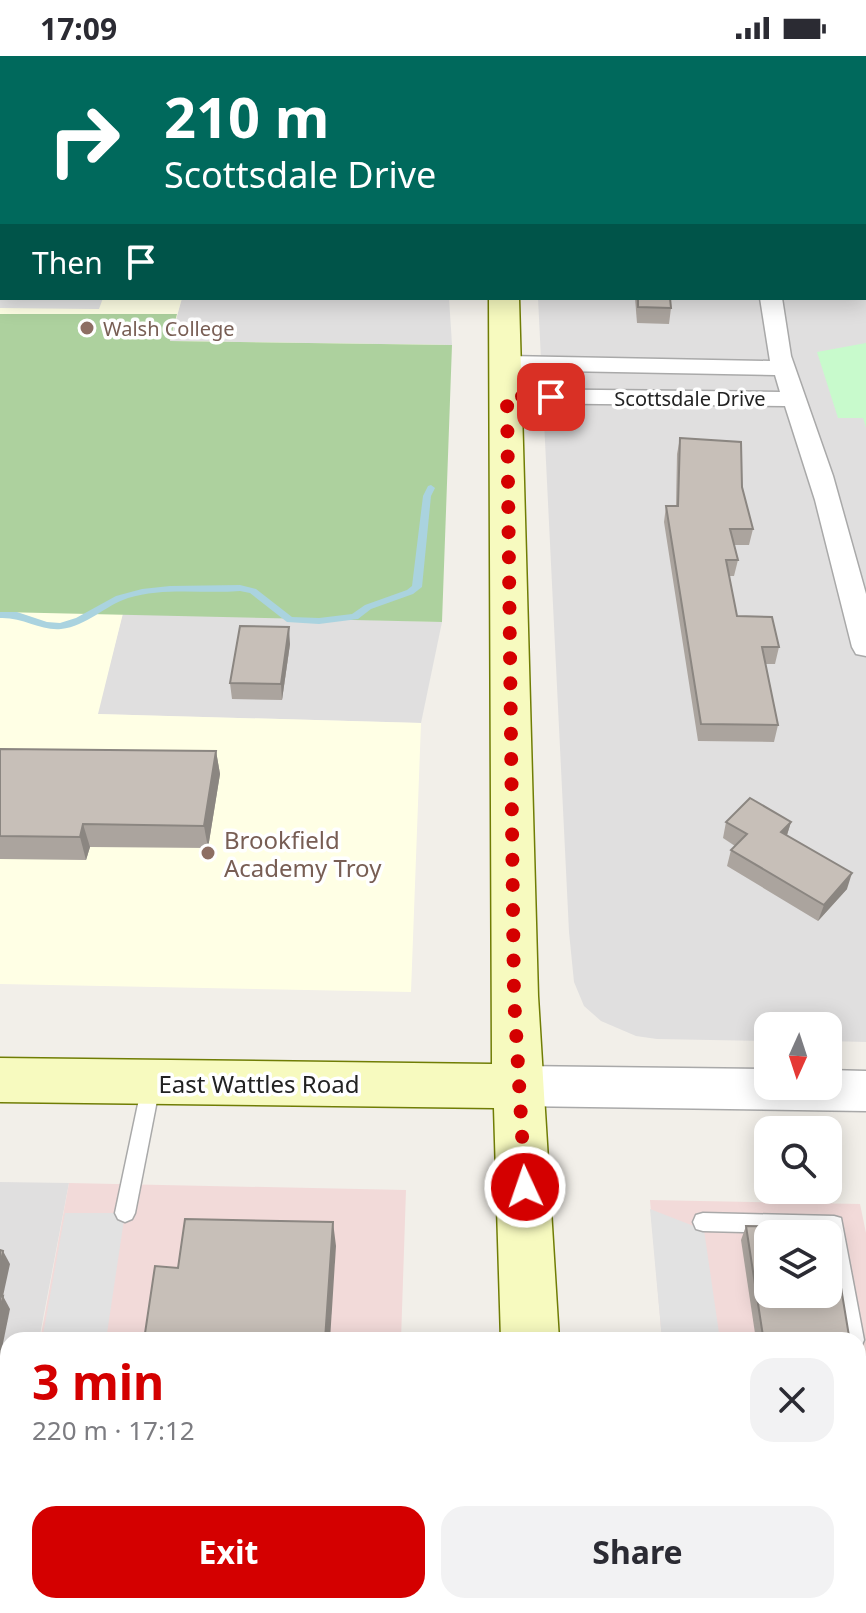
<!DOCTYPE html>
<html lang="en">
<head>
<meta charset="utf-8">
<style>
	:root { --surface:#fff; --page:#f2f2f3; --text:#2b2b33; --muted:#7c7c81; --accent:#d40000 }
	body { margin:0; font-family:"Noto Sans",sans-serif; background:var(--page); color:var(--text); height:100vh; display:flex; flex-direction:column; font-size:30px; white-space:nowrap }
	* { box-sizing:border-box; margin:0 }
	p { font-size:26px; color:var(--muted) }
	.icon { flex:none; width:44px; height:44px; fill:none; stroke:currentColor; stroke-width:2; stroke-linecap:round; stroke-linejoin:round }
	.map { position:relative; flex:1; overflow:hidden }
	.sheet { position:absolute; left:0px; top:1276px; width:866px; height:282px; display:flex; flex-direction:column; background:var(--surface); border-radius:24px 24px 0 0; box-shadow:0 4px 20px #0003 }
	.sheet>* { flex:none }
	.hud { position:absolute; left:0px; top:0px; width:866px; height:244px; box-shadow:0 4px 20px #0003; background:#00695c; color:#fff; overflow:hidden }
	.needle { width:52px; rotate:183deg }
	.tools { position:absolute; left:754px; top:956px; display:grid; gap:16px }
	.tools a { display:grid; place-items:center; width:88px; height:88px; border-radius:16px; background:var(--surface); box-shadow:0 4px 20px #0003; font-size:40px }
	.pin { position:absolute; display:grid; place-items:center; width:68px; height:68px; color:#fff; margin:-34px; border-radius:16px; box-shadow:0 4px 12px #0006 }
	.me { position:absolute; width:88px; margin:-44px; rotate:357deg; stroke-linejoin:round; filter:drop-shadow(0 0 6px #0008) }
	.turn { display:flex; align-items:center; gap:28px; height:168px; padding:0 32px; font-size:36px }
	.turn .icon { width:104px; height:104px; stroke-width:2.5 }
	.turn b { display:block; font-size:56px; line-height:68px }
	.then { display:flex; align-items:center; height:76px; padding:0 32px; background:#0003; gap:16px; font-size:30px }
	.round { display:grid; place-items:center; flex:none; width:84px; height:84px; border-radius:24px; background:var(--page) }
	.headline { display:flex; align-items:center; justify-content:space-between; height:136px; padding:0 32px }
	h1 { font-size:48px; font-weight:700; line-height:60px; color:var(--accent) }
	.cta { display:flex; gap:16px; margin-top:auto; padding:16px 32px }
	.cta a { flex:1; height:92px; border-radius:24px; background:var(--accent); color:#fff; font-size:32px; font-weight:700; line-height:92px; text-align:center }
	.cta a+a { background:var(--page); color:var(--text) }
	.status { display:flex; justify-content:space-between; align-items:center; height:56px; padding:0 40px; background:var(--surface); direction:ltr }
	.status svg { height:22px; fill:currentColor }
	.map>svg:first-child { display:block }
	.residential { fill:#e0dfdf }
	.commercial { fill:#f2dad9; fill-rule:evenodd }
	.education { fill:#ffffe5 }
	.forest { fill:#add19e }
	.park { fill:#c8facc }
	.parking { fill:#e2e2e2 }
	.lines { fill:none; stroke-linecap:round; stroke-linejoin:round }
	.stream { fill:#aad3df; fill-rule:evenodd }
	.service-casing { stroke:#a9a9a9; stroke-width:3 }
	.minor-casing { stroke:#a9a9a9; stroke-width:3 }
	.tertiary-casing { stroke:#a9a9a9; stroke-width:3 }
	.secondary-casing { stroke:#707d05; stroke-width:3 }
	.service { fill:#fff; fill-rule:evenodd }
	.minor { fill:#fff; fill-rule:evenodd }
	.tertiary { fill:#fff; fill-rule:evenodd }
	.secondary { fill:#f7fabf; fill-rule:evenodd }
	.wall { fill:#aba49e }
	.shaded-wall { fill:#8b8681 }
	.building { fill:#c7bfb8; stroke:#8b8681; stroke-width:2; fill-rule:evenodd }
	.route { stroke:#d40000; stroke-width:14; stroke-dasharray:0 25.2 }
	.education-dot { fill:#8d6e63; stroke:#fff; stroke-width:3 }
	.labels { text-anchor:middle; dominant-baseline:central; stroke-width:7; stroke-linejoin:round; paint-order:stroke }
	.far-education-label { font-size:20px; fill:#785e54; stroke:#fff; text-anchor:start }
	.far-street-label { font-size:20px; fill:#222; stroke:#fff }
	.education-label { font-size:24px; fill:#785e54; stroke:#fff; text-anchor:start }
	.street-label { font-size:24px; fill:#222; stroke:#fff }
</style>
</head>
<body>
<div class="status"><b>17:09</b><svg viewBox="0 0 49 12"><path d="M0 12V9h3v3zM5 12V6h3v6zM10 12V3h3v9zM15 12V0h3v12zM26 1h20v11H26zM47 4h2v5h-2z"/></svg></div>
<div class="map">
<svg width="866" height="1557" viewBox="0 0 866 1557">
	<rect width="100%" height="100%" fill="#f2efe9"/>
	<g class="residential">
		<polygon points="524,0 866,0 866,986 828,985 828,970 768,970 768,985 657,983 636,980 601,965 584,950 574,926 569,876 538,242 864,242 864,2"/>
		<polygon points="182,242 449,242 452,289 170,285"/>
		<polygon points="123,557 442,566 421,667 97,658"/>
		<polygon points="0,1126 69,1127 39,1284 8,1284 8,1451 0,1493"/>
	</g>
	<g class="commercial">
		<polygon points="69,1127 406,1134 401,1284 40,1284"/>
		<path d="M650 1144 860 1148 866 1177V1464H858V1284H662ZM768 1178H828V1238H768Z"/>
		<polygon points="8,1451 8,1550 392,1550 392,1557 0,1557 0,1493"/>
	</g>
	<polygon class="education" points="0,0 444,0 2,2 2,242 182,242 170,285 452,289 123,557 98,658 421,667 411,936 0,928"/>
	<polygon class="forest" points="0,258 177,258 170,285 452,289 442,566 0,556"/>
	<g class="park">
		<polygon points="866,287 866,372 863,362 838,362 817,296"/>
		<polygon points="858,1464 866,1464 866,1557 687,1557 686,1550 858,1550"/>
	</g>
	<g class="parking">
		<polygon points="0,106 2,242 103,242 99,253 0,252"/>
		<polygon points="650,1153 704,1174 720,1284 662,1284"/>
		<polygon points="65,1157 125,1157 106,1284 42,1284"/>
		<polygon points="57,1550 318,1550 317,1557 56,1557"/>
	</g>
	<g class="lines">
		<path class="stream" d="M431 429 435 432 431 440 422 531 413 538 371 553 358 563 319 568 287 566 250 537 240 535C203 538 164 531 128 542 104 550 87 570 61 573 41 575 23 561 0 562V556H17L47 566 60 567 76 562 116 540 142 533 170 530 240 529 256 533 292 561 319 562 352 558 365 549 407 534 412 530 423 440 428 430Z"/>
		<g class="service-casing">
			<g id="service">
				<rect x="0" y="95" width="2" height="6"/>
				<rect x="0" y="233" width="2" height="6"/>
				<polygon points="151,1021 158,1023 160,1029 135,1157 132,1163 125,1166 118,1163 115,1157 142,1029 144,1023"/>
				<polygon points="703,1157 834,1160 841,1162 864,1284 861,1291 858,1293 858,1284 844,1284 828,1192 828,1178 703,1175 696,1173 693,1166 696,1159"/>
				<polygon points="858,1296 866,1301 866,1364 858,1360"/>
			</g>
		</g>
		<g class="minor-casing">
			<g id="minor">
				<rect x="864" y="11" width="2" height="10"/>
				<rect x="864" y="178" width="2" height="12"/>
				<polygon points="760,242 782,242 791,300 833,420 866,538 866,600 856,598 852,591 815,444 785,350 507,347 499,345 495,340 499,335 507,333 780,336 775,319 506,314 498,312 495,307 498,302 506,300 770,305"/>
			</g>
		</g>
		<g class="tertiary-casing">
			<polygon id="tertiary" points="519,1010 768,1013 768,1030 828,1030 828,1014 866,1015 866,1055 519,1050 503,1044 496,1030 503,1016"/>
		</g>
		<g class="secondary-casing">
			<g id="secondary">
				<rect x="485" y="0" width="24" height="2"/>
				<polygon points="489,242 519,242 538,940 559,1284 501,1284 494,1052 0,1046 0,1002 492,1008"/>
				<rect x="505" y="1550" width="64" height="7"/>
			</g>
		</g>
		<use href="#service" class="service"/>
		<use href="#minor" class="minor"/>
		<use href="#tertiary" class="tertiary"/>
		<use href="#secondary" class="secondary"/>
	</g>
	<g class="wall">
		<polygon points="0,0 2,2 2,41 0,41"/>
		<polygon points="635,242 670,242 671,252 669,268 637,267"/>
		<polygon points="680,382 742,431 753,473 749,489 734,489 738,504 734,520 729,520 737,560 779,591 775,608 765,608 778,669 774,686 698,685 664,466 666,450 676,450 677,398"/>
		<polygon points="290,588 282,644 232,643 230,627"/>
		<polygon points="0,693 216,695 220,718 208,792 90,791 86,804 0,803"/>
		<polygon points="726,766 791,766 787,779 847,833 818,865 727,810 731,794 735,790 723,782"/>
		<polygon points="746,1170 849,1280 846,1284 756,1284 741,1184"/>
	</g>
	<g class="shaded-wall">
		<polygon points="289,571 290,588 282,644 281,628"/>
		<polygon points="216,695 220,718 208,792 204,770"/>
		<polygon points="791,766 786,782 781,776"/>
		<polygon points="83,768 90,791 86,804 80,781"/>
		<polygon points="852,817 847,833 818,865 824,849"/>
		<polygon points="333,1166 336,1190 330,1284 325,1284"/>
		<polygon points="3,1195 10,1208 0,1254 0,1210"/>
		<polygon points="3,1240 10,1253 0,1302 0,1256"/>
	</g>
	<g class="building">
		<polygon points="0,0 394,0 393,2 2,2 2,18 0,17"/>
		<polygon points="638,242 670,242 671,252 638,251"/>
		<polygon points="680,382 741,386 742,431 753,473 730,473 738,504 726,504 737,560 772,561 779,591 762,591 778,669 701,668 666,450 678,450"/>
		<polygon points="240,570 289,571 281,628 230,627"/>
		<polygon points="0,693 216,695 204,770 83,768 80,781 0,780"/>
		<polygon points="750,742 791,766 781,776 852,817 824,849 731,794 747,778 726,766"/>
		<polygon points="185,1163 333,1166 325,1284 144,1284 155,1210 178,1212"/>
		<path d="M746 1170 831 1171 849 1280H763ZM768 1178H828V1238H768Z"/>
		<polygon points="0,1194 3,1195 0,1210"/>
		<polygon points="3,1240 0,1256 0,1241"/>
	</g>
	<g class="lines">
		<polyline class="route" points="525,1131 514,940 507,340 551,341"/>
	</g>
	<g class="education-dot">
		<circle cx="87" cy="272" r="8"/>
		<circle cx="208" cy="797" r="8"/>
	</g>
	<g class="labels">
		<g class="far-education-label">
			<text x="103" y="272">Walsh College</text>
		</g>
		<g class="far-street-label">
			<text x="690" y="342">Scottsdale Drive</text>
		</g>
		<g class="education-label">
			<text x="224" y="783">Brookfield<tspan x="224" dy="28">Academy Troy</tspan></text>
		</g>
		<g class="street-label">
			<text x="259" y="1027">East Wattles Road</text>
		</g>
	</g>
</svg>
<div class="tools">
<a><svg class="needle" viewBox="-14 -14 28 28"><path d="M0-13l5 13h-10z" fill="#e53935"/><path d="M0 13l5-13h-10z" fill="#7c7c81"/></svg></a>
<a><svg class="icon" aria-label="search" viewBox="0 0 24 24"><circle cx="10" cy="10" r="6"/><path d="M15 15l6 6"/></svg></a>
<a><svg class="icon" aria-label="layers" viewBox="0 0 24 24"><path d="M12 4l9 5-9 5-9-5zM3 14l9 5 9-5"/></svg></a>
</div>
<div class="pin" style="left:551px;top:341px;background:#d93025"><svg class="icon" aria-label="arrive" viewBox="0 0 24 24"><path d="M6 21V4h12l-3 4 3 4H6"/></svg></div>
<svg class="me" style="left:525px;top:1131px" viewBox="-20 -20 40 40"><circle r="17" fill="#d40000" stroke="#fff" stroke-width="3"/><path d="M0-11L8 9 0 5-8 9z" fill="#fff"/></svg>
<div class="hud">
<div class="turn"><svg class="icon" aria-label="right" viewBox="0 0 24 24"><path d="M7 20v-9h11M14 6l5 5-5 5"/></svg><div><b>210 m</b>Scottsdale Drive</div></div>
<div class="then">Then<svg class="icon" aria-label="arrive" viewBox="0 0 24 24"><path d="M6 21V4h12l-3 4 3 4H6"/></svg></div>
</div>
<section class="sheet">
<div class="headline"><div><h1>3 min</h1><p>220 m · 17:12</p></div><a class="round"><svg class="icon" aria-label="close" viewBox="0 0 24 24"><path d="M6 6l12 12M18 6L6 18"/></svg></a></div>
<div class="cta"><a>Exit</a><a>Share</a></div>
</section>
</div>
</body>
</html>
